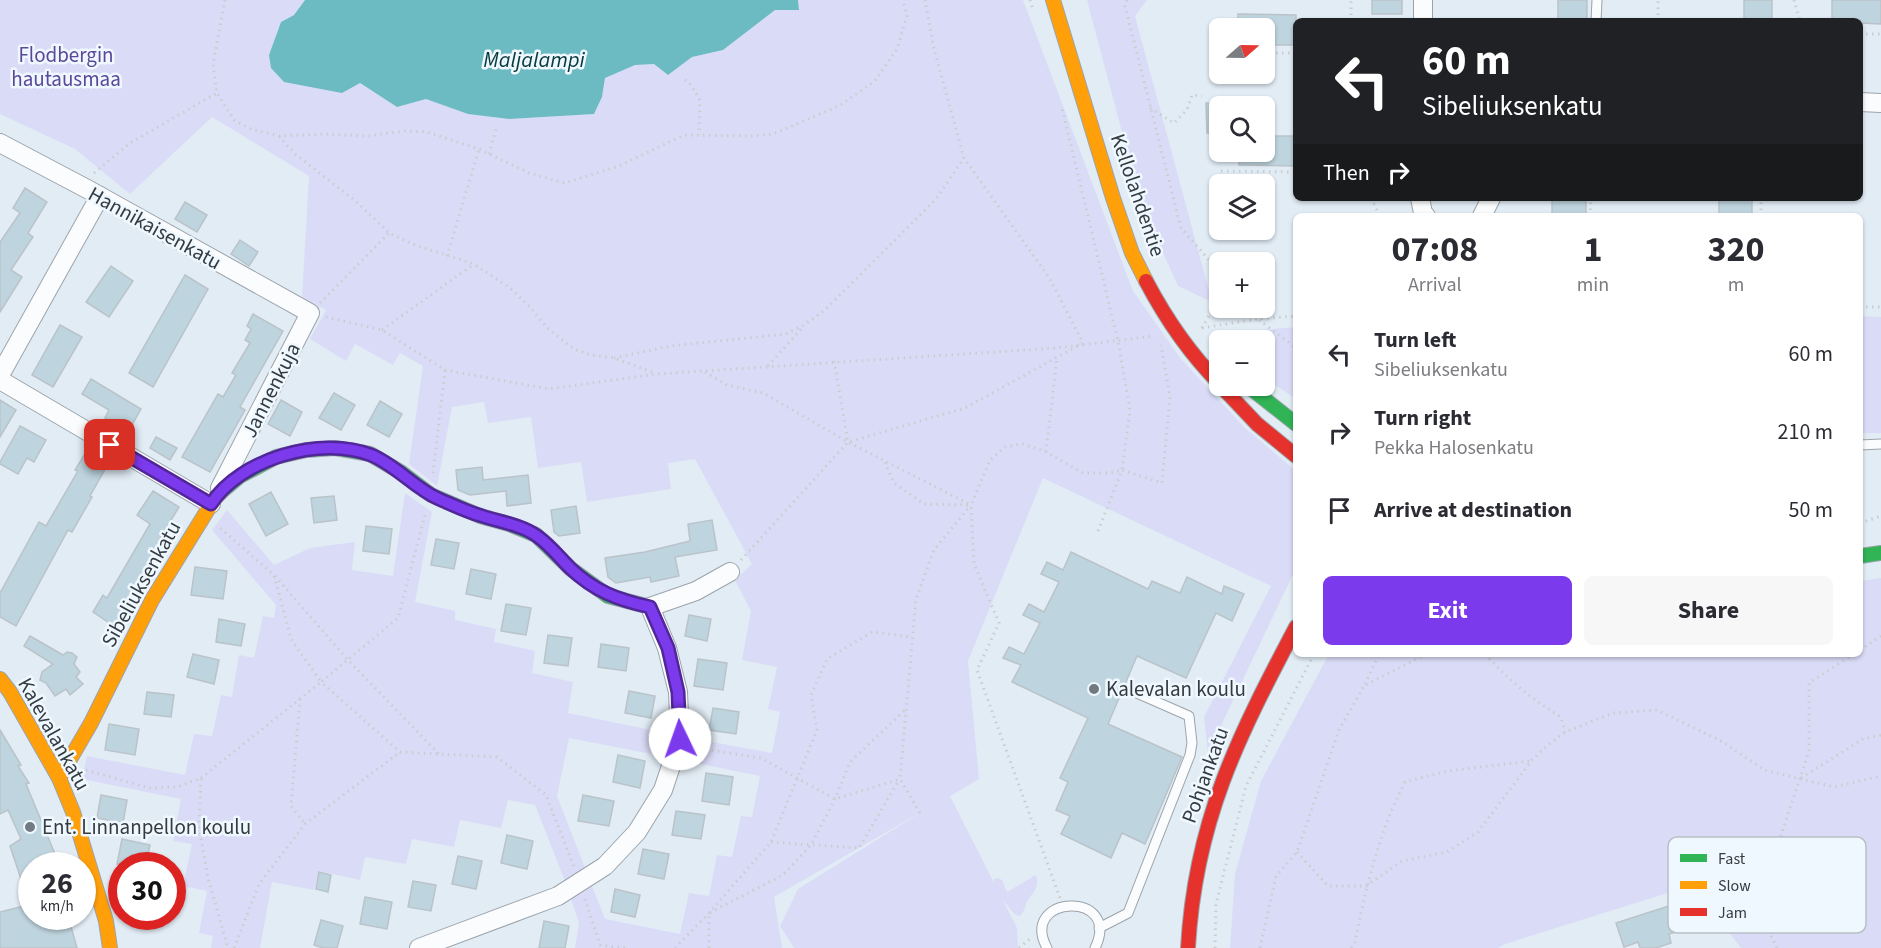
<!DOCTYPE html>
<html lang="en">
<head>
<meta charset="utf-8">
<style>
	:root { --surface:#fff; --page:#f7f7f7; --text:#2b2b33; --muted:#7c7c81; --accent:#7c3aed }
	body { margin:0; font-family:"Source Sans 3",sans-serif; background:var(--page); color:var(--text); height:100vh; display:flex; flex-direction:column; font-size:22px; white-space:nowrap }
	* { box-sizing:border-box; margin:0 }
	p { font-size:20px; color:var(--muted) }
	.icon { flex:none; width:33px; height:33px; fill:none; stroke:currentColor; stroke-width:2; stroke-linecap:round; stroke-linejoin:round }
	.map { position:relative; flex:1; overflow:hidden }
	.side { position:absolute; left:1293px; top:213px; width:570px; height:444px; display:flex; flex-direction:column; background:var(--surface); border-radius:9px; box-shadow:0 2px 4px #0004 }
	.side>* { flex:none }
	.hud { position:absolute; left:1293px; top:18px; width:570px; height:183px; border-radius:9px; box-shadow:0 2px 4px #0004; background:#202124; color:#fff; overflow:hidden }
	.needle { width:39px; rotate:70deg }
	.tools { position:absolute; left:1209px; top:18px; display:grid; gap:12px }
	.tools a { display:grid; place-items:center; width:66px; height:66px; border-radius:9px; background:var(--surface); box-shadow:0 2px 4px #0004; font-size:30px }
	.speed { position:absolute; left:18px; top:852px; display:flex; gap:12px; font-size:30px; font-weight:700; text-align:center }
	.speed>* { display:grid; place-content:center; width:78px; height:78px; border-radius:50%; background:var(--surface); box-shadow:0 2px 4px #0004; line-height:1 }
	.speed small { font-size:15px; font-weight:400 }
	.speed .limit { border:9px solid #d22; background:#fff; color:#111 }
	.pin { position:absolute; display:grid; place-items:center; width:51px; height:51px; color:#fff; margin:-26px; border-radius:12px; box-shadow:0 3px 9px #0006 }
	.me { position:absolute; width:66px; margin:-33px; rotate:357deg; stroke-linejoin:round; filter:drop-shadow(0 0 4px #0008) }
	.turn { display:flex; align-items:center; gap:21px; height:126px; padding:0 30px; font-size:27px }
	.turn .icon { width:78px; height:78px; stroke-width:2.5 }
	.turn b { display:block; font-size:42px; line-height:51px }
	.then { display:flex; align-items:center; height:57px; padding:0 30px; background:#0003; gap:12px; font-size:22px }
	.eta { display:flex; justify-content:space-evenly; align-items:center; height:102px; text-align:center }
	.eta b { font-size:36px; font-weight:700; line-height:42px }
	.cta { display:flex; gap:12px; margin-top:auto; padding:12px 30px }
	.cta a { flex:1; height:69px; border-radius:9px; background:var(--accent); color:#fff; font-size:24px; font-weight:700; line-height:69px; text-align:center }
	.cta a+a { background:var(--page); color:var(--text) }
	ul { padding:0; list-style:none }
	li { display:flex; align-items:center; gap:18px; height:78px; padding:0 30px }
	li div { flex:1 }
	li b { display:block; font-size:22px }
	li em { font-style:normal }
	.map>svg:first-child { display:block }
	.green { fill:#dadcf7 }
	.water { fill:#6cbac2 }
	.building { fill:#bed4de; stroke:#bac3c9; stroke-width:1.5 }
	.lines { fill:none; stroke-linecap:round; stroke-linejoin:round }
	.lane-casing { stroke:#9ca4ab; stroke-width:11 }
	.street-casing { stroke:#9ca4ab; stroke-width:20 }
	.fast-casing { stroke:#9ca4ab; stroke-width:16 }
	.slow-casing { stroke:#9ca4ab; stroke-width:16 }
	.jam-casing { stroke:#9ca4ab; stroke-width:16 }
	.path { stroke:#c9cdd0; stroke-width:3; stroke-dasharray:1.5 4.5; stroke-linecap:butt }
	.lane { stroke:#fbfcfe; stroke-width:9 }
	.street { stroke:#fbfcfe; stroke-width:18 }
	.fast { stroke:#30b455; stroke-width:14 }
	.slow { stroke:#ff9f0a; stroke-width:14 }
	.jam { stroke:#e5322d; stroke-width:14 }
	.route-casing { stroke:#51269a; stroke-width:15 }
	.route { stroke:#7c3aed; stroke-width:10 }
	.poi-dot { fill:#717a81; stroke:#f0f8ff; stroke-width:2 }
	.labels { text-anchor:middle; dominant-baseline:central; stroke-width:5; stroke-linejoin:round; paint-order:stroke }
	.park-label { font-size:21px; fill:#5a4898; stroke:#f0f8ff }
	.street-label { font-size:21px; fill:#343c42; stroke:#f0f8ff }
	.poi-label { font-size:21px; fill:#343c42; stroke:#f0f8ff; text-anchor:start }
	.water-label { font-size:22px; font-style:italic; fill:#073a3d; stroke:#f0f8ff }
	.key { fill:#f0f8ff; stroke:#b8c0c6; stroke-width:1.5 }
	.key-label { font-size:16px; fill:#343c42 }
</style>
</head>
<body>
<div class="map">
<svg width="1881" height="948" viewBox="0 0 1881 948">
	<rect width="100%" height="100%" fill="#e2ecf5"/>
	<g class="green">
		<path d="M0 0H305L294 15 281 22 269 55 359 83 397 107 426 99 468 114 509 119 594 114 602 97 605 78 635 65 654 64 668 75 692 57 723 50 775 10H799L798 0H1023L1133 291 1181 359 1245 428 1296 471V568L1208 753 1204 717 1271 586 1043 478 968 661 979 779 950 796 994 883V879L998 878 1002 880 1007 892 1036 875C1040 888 1033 891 1027 902 1025 907 1024 912 1020 916 1012 915 1008 905 1003 900L1017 928 1018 948H794L780 926 798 889 923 811 774 897 782 948H575L579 923 571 899 592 886 605 919 680 934 689 893 709 896 717 855 732 857 741 816 752 817 760 776 681 760 684 737 772 753 780 712 768 709 777 667 742 660 751 611 735 580 752 564 695 459 668 463 671 489 587 502 581 462 538 468 531 417 488 423 484 402 452 407 437 486 409 464 423 366 400 353 393 365 355 344 346 361 310 339 326 310 302 297 309 176 212 117 130 194 75 149 0 114Z"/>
		<polygon points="1087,0 1147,0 1135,16 1212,302 1178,286 1141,204"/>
		<polygon points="1860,316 1881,317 1881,433 1860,433"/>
		<polygon points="1296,327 1296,399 1265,378 1264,340 1222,340 1219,334"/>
		<polygon points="405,493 432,512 415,602 455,611 455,620 496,629 494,642 535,651 532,673 573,682 568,713 666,733 662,756 569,738 557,796 585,868 565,881 535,805 508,800 501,828 460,820 454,847 412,839 406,864 365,857 360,880 319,871 314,890 272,882 260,948 211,948 213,936 199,933 207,891 183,886 192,844 173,841 181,799 82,779 87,756 185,775 194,734 212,736 221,695 232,697 239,655 254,658 263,616 274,618 276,605 212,530 227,510 274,565 310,548 355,542 352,570 393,576"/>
		<polygon points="1881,578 1881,948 1741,948 1693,885 1505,944 1498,948 1230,948 1235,874 1261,781 1329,654 1860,654 1860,581"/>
	</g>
	<polygon class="water" points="305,0 798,0 799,10 775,10 723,50 692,57 668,75 654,64 635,65 605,78 602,97 594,114 509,119 468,114 426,99 397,107 360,83 342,93 284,82 271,68 269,55 281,22 294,15"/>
	<g class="building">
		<rect x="1372" y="0" width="30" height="14"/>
		<rect x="1558" y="0" width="29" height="20"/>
		<rect x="1744" y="0" width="28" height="21"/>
		<polygon points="1832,0 1881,0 1881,24 1860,23 1860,21 1832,21"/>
		<polygon points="1238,14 1296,15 1296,45 1264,45 1264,28 1238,28"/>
		<polygon points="1206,103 1220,103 1220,133 1207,133"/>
		<polygon points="1264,136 1296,136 1296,166 1239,165 1240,152 1264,152"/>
		<polygon points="25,188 47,202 28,233 33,237 11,270 22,277 0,312 0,242 20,213 13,208"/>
		<rect x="1552" y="198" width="34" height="18"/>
		<rect x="1719" y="198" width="33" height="18"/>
		<polygon points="185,202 207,215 197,232 175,219"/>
		<polygon points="240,240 258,252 249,266 231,254"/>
		<polygon points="111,266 133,281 109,317 86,302"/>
		<polygon points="185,275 208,289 153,387 129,373"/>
		<polygon points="253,314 283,331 240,407 245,410 210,472 182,457 218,394 223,397 236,375 232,373 250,343 245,340 251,329 247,326"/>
		<polygon points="60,325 82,337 53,387 32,375"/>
		<polygon points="91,379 141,409 128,432 105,418 109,410 82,394"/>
		<polygon points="334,393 355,405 341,430 319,418"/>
		<polygon points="0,400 16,410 0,437"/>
		<polygon points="281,400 302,412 290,436 268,424"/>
		<polygon points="380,401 402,414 389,437 367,425"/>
		<polygon points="20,426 46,440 34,462 27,458 18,474 0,464 0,462"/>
		<polygon points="156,437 177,448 170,460 150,448"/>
		<polygon points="86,452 108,464 90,496 92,497 72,532 68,530 16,626 0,617 0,593 39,522 46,526 78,471 75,470"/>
		<polygon points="482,467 483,480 528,475 531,503 507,506 506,491 470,495 458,490 456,470"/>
		<polygon points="153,491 179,507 159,540 168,546 154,568 152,567 138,591 136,590 114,626 93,612 103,595 107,598 150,524 137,515"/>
		<polygon points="271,492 288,524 266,536 249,504"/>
		<polygon points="334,496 337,520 314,523 311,498"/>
		<polygon points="576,506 580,533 559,536 554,532 551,510"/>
		<polygon points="712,520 717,550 675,557 679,576 651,582 650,577 616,583 608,577 605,558 645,552 690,541 688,524"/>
		<polygon points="366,526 392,529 389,554 363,551"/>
		<polygon points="436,539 459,543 454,569 431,565"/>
		<polygon points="1071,552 1148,589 1152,581 1180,593 1187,577 1222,594 1224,586 1244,594 1232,621 1216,613 1186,678 1137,656 1108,724 1182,757 1145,844 1122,833 1111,858 1061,834 1070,816 1056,810 1068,782 1060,778 1088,718 1012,682 1021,665 1003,658 1009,647 1024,654 1040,623 1023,615 1029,604 1044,612 1059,582 1041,574 1047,562 1063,570"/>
		<polygon points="195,567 227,571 223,599 191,595"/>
		<polygon points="471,569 496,574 491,599 466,594"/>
		<polygon points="506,604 531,608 526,635 501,631"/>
		<polygon points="689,615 711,619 707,641 685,636"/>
		<polygon points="219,619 245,624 241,646 216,642"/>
		<polygon points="548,635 572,638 568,666 544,663"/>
		<polygon points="30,636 63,655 67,652 72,653 77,657 74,664 80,672 76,677 83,684 70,695 66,689 55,696 46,683 40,680 42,672 53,664 24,646"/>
		<polygon points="601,644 629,648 626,671 598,667"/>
		<polygon points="193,654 219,660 214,684 187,677"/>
		<polygon points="698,659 727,663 723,690 694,686"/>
		<polygon points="629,691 655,696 651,718 625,713"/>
		<polygon points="147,692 174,695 171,717 144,714"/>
		<polygon points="713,708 739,712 736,734 709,730"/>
		<polygon points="109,724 139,729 135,755 105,750"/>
		<polygon points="0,730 21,765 18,766 29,783 26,784 60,866 32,866 32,903 29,903 10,846 21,839 8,810 0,814"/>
		<polygon points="618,755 645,761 640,788 613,782"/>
		<polygon points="706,773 733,777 729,805 702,801"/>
		<polygon points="101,795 127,800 123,823 97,818"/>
		<polygon points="583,795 614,801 609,826 578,821"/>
		<polygon points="676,811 705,815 701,839 672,835"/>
		<polygon points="507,835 533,841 527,869 501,863"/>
		<polygon points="122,839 150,845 146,866 117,864"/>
		<polygon points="643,849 669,854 664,879 638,874"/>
		<polygon points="458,856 482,861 476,889 452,884"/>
		<polygon points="319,872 331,875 328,892 316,889"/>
		<polygon points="413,881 436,885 431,911 408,907"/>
		<polygon points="615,889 640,895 635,917 611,912"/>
		<polygon points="365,897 392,902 387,929 360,924"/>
		<polygon points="32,904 32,916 68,916 77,948 0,948 0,912"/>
		<polygon points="1675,904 1683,930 1669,934 1671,943 1656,948 1640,948 1638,942 1624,947 1616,923"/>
		<polygon points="321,920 343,926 337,948 323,948 314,945"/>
		<polygon points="544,921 569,926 565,948 539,948"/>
	</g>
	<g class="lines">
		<g class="lane-casing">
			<g id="lane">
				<polyline points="1596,21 1597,0"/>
				<polyline points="1860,445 1881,444"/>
				<polyline points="1099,928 1128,913 1190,755 1192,743 1189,716 1132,691"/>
				<path d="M1047 948C1018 894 1123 890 1095 948"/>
			</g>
		</g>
		<g class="street-casing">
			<g id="street">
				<polyline points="1423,21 1423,0"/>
				<polyline points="1860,102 1881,103"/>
				<polyline points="0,143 89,190 310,313 220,488"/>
				<polyline points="1420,198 1423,213 1426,216"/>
				<polyline points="1482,216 1491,198"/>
				<polyline points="0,375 100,196"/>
				<polyline points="0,380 211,504"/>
				<polyline points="419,948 558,896 605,866 637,832 663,790 680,739 678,692 667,648 650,607 696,591 730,572"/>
			</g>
		</g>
		<g class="fast-casing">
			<g id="fast">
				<polyline points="1248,386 1296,424"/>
				<polyline points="221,492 240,476 276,457 306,450 335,448 370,454 402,473 431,495 480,516 509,524 536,535 571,569 608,596 650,607"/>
				<polyline points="1860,556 1881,553"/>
			</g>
		</g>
		<g class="slow-casing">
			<g id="slow">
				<polyline points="1053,0 1113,198 1132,253 1146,281"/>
				<polyline points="0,679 10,692 59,778 73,812 106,921 110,948"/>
				<polyline points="59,778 91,723 152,600 215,498 221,492"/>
			</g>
		</g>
		<g class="jam-casing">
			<g id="jam">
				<path d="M1146 281C1166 319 1190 354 1220 384"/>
				<polyline points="1221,386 1257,424 1296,456"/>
				<path d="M1188 948C1195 821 1238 737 1296 627"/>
			</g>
		</g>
		<g class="path">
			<polyline points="225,0 213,64 217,93 234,120 251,129 279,136 326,134 368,136 405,131 427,132 479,149 529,173 565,183 619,166 684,135 751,136 773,134 839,106 875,81 897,49 907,16 903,0"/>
			<polyline points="1030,0 1033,10"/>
			<polyline points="1127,0 1125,6 1181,228 1211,262"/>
			<polyline points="1794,0 1800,21"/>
			<polyline points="1351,21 1351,0"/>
			<polyline points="1658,21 1658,0"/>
			<polyline points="1860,34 1881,34"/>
			<polyline points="1264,53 1296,53"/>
			<polyline points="685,80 689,82 700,100 699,135"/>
			<polyline points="1150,108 1174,123 1187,110 1192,95 1202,96"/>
			<polyline points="279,136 294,153 359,204 389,233 415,245 474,264 510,288 530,307 547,328 574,349 591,355 614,358 655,373"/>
			<polyline points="489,154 497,126"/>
			<polyline points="1221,171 1296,172"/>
			<polyline points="94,173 130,143 217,93"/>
			<polyline points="1371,198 1380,216"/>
			<polyline points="1590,216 1591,198"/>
			<polyline points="1761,216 1761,198"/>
			<polyline points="447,256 479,149"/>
			<polyline points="320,303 389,233"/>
			<polyline points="1860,307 1881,307"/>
			<polyline points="326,317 382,330 445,370 549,389 657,374 1056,348 1154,336"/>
			<polyline points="1259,320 1296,348"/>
			<polyline points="1202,328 1258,319 1296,316"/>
			<polyline points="1202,328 1217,302"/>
			<polyline points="382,330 474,264"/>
			<polyline points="614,358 670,346 786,334 804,325 825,310 936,199 964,158"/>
			<polyline points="834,361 848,442"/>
			<polyline points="768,366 803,327"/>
			<polyline points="705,372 727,385 763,393 848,442 971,505"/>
			<polyline points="1046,452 1057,358"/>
			<polyline points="885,462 894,483 924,504 969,505"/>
			<polyline points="433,473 445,370"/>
			<polyline points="425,515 398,618 321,682 400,752 497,757 546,795 574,867"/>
			<polyline points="1860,523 1881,516"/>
			<polyline points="1098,531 1122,470 1162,483 1170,397 1161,345"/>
			<polyline points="741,560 848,442 965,408 1083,343 1050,279 964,158 934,49 925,0"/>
			<polyline points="275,576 348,660 439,754"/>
			<polyline points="1860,650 1881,636"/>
			<path d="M1485 654C1507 679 1532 699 1561 717L1565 732"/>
			<polyline points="1365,684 1379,654"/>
			<polyline points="300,699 291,806 305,824"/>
			<polyline points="695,744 710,750 761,758 835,799 900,779"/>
			<polyline points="86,770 149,788 177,787 201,778 199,827 208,878 228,948"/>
			<polyline points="201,778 321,682 291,639 274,575 219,527"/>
			<polyline points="1801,778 1863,739 1881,735"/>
			<polyline points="920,813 900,779 916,599 934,550 970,506"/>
			<polyline points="771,842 859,848 899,780"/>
			<polyline points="1297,852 1328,886 1366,886 1402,861 1447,852 1478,832 1532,760 1548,745 1565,732 1613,713 1657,710 1723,742 1764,770 1834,787 1881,776"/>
			<polyline points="1060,898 977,670 999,623 974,564 971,505 990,460 1005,447 1023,444 1046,452 1083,473 1110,473 1122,470 1130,410 1118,341 1062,108"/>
			<polyline points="585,899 600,945 625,948"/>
			<polyline points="234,948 259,884 305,824 400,752"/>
			<polyline points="675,948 709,913 771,842 817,730 811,695 827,659 872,632 912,637"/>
			<polyline points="709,948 709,913 783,875 811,845 835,799 850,762 906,709"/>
			<polyline points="1019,948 1031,938"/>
			<polyline points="1215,948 1216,904 1246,786 1314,654"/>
			<polyline points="1260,948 1276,876 1297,852 1339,730 1364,686 1426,654"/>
			<path d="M1351 948 1355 942C1366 887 1379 832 1405 782L1447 771 1531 761"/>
			<polyline points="1777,948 1757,907 1809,751 1809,683 1854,654"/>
		</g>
		<use href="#lane" class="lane"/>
		<use href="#street" class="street"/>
		<use href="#fast" class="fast"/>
		<use href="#slow" class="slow"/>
		<use href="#jam" class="jam"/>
	</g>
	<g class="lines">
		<g class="route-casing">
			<path id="route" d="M110 445 211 504C240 459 321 435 371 455 396 465 414 488 439 499 453 505 467 512 482 516 500 522 522 525 537 536 550 545 559 557 570 568 594 591 618 600 650 607L668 648 678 692 680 739"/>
		</g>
		<use href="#route" class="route"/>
	</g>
	<g class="poi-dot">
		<circle cx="1094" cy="689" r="6"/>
		<circle cx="30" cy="827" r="6"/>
	</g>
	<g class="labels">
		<g class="park-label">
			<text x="66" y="55">Flodbergin<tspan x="66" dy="24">hautausmaa</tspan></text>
		</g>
		<g class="street-label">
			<text transform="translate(1138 195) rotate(71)">Kellolahdentie</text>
			<text transform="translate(155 228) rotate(29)">Hannikaisenkatu</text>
			<text transform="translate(271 390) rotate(-63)">Jannenkuja</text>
			<text transform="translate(141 584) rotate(-61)">Sibeliuksenkatu</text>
			<text transform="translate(54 734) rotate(61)">Kalevalankatu</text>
			<text transform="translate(1205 775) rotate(-70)">Pohjankatu</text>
		</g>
		<g class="poi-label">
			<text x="1106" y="689">Kalevalan koulu</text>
			<text x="42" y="827">Ent. Linnanpellon koulu</text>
		</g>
		<g class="water-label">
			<text x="534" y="60">Maljalampi</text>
		</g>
	</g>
	<rect x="1668" y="837" width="198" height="96" rx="9" class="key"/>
	<rect x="1680" y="854" width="27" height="8" fill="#30b455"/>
	<rect x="1680" y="881" width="27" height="8" fill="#ff9f0a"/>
	<rect x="1680" y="908" width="27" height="8" fill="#e5322d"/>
	<g class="key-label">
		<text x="1718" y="864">Fast</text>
		<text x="1718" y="891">Slow</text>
		<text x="1718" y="918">Jam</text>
	</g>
</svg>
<div class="tools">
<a><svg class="needle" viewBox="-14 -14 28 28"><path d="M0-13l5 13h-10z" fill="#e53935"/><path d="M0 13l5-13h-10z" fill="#7c7c81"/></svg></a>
<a><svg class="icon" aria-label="search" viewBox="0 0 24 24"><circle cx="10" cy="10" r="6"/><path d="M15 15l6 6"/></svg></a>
<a><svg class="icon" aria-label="layers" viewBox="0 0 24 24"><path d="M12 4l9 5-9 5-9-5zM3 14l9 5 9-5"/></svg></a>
<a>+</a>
<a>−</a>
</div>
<div class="speed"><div>26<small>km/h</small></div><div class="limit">30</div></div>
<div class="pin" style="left:110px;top:445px;background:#d93025"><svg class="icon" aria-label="arrive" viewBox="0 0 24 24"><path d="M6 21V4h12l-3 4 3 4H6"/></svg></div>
<svg class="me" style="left:680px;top:739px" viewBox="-20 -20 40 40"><circle r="19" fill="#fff"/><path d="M0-13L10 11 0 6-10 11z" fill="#7c3aed"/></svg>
<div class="hud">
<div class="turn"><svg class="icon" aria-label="left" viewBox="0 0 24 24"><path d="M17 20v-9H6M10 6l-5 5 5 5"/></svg><div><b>60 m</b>Sibeliuksenkatu</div></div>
<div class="then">Then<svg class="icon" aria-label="right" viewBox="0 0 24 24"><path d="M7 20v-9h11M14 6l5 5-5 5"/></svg></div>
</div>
<section class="side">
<div class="eta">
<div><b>07:08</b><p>Arrival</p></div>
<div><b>1</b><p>min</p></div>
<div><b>320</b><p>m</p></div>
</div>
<ul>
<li><svg class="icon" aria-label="left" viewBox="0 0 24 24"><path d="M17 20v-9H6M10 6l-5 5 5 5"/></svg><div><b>Turn left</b><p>Sibeliuksenkatu</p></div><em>60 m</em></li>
<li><svg class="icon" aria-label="right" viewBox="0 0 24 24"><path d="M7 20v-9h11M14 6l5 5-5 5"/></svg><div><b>Turn right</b><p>Pekka Halosenkatu</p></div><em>210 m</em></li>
<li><svg class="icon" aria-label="arrive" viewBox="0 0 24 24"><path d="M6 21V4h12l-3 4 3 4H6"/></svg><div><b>Arrive at destination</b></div><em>50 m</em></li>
</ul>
<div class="cta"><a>Exit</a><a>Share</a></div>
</section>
</div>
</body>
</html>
